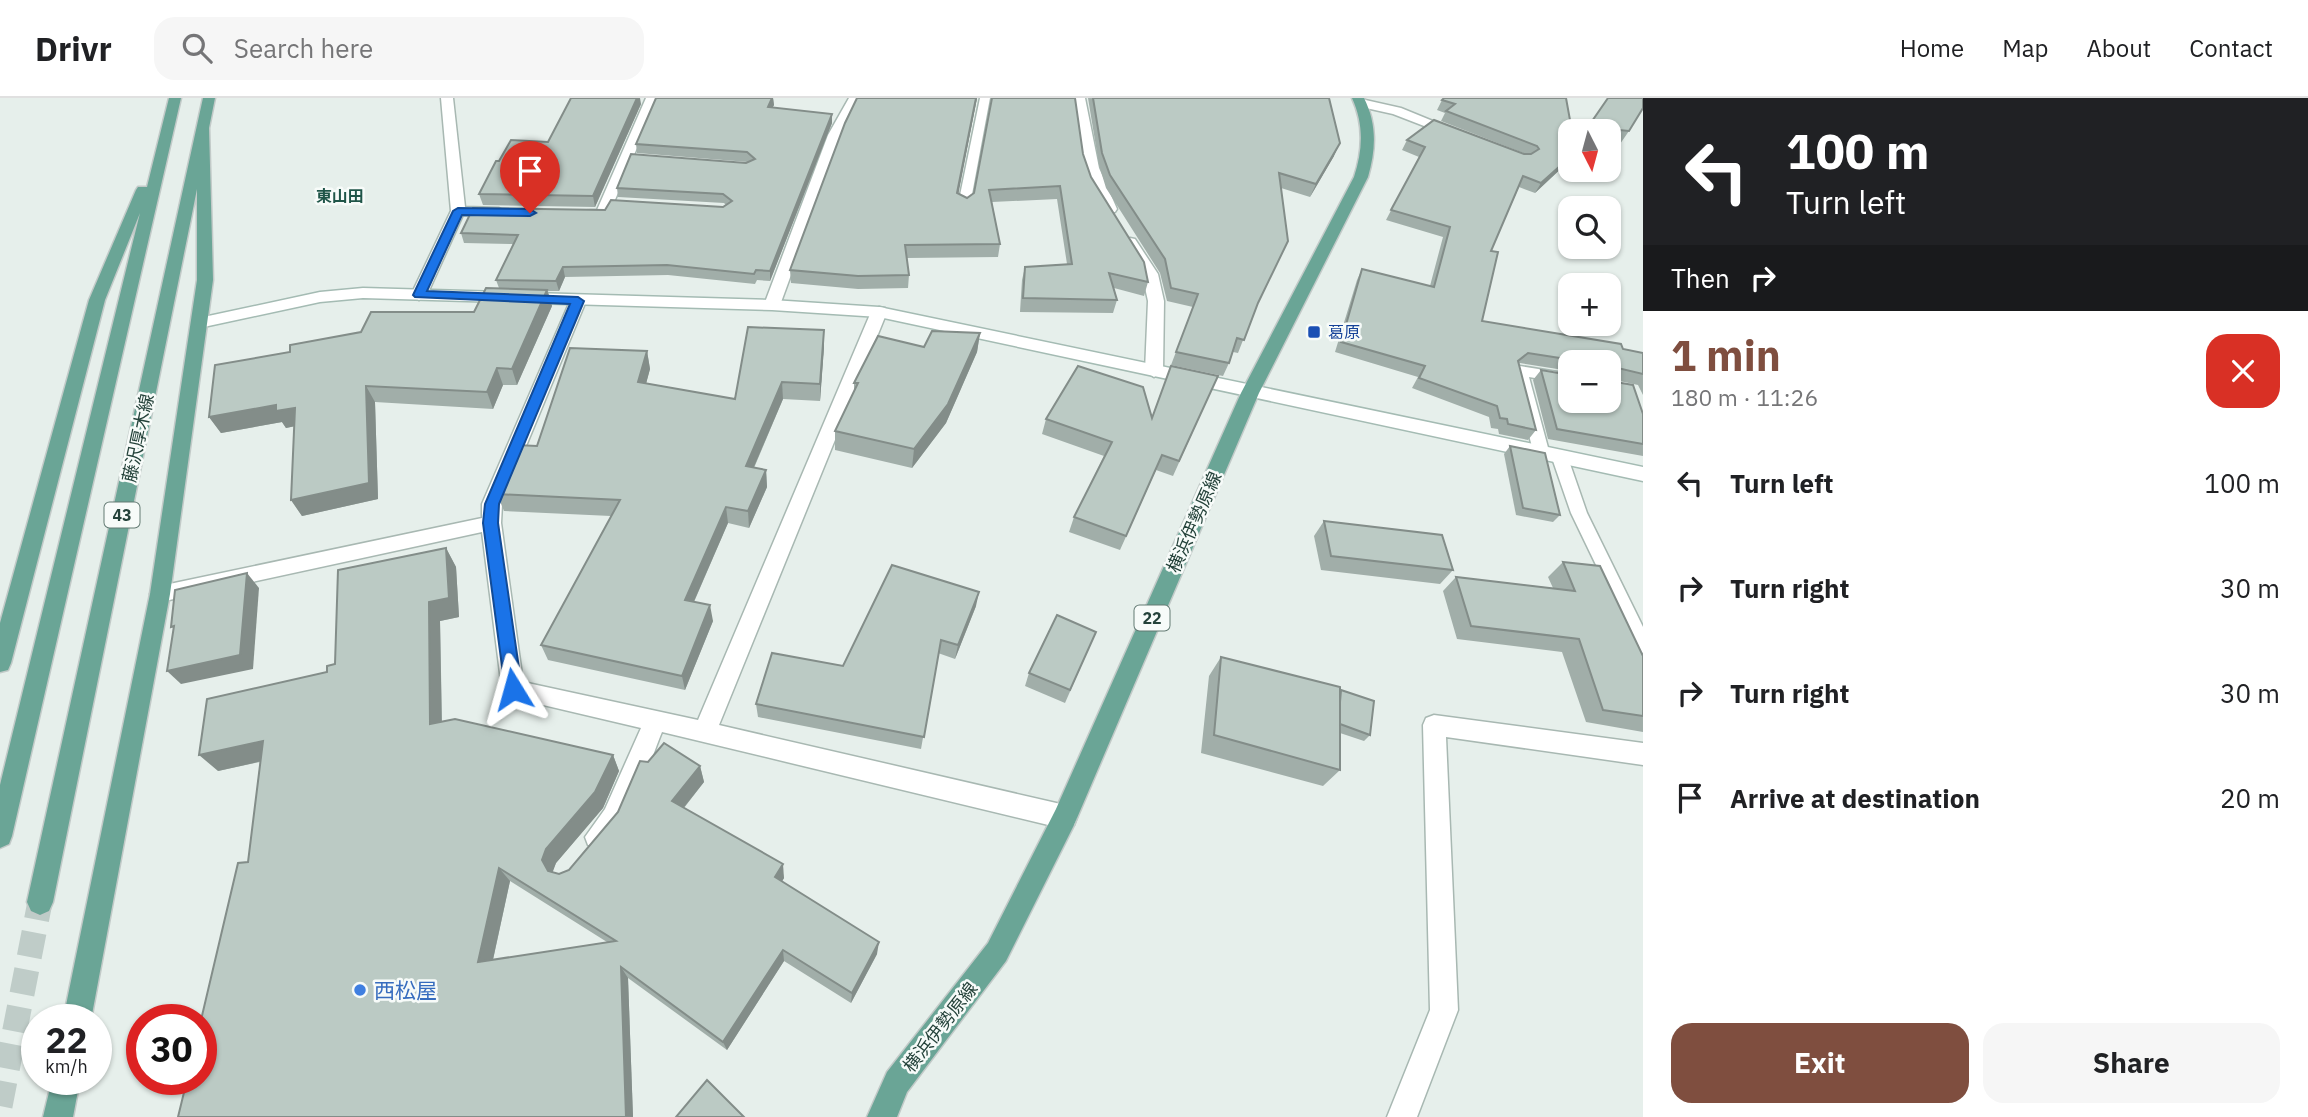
<!DOCTYPE html>
<html lang="en">
<head>
<meta charset="utf-8">
<style>
	:root { --surface:#fff; --page:#f6f6f6; --text:#202124; --muted:#757577; --line:#e0e0e0; --accent:#7f4e3f }
	body { margin:0; font-family:"IBM Plex Sans","Noto Sans JP",sans-serif; background:var(--page); color:var(--text); height:100vh; display:flex; flex-direction:column; font-size:26px; white-space:nowrap }
	* { box-sizing:border-box; margin:0 }
	p { font-size:23px; color:var(--muted) }
	.icon { flex:none; width:38px; height:38px; fill:none; stroke:currentColor; stroke-width:2; stroke-linecap:round; stroke-linejoin:round }
	.map { position:relative; flex:1; overflow:hidden }
	.drawer { display:flex; flex-direction:column; background:var(--surface); width:665px }
	.drawer>* { flex:none }
	.guide { background:#202124; color:#fff; overflow:hidden }
	.needle { width:46px; rotate:174deg }
	.tools { position:absolute; left:1558px; top:21px; display:grid; gap:14px }
	.tools a { display:grid; place-items:center; width:63px; height:63px; border-radius:14px; background:var(--surface); box-shadow:0 2px 5px #0004; font-size:35px }
	.speed { position:absolute; left:21px; top:906px; display:flex; gap:14px; font-size:35px; font-weight:700; text-align:center }
	.speed>* { display:grid; place-content:center; width:91px; height:91px; border-radius:50%; background:var(--surface); box-shadow:0 2px 5px #0004; line-height:1 }
	.speed small { font-size:18px; font-weight:400 }
	.speed .limit { border:10px solid #d22; background:#fff; color:#111 }
	.pin { position:absolute; display:grid; place-items:center; width:60px; height:60px; color:#fff; margin:-72px -30px; border-radius:50% 50% 50% 0; rotate:-45deg; box-shadow:0 0 7px #0007 }
	.pin .icon { rotate:45deg }
	.me { position:absolute; width:77px; margin:-38px; rotate:352deg; stroke-linejoin:round; filter:drop-shadow(0 0 5px #0008) }
	.turn { display:flex; align-items:center; gap:24px; height:147px; padding:0 28px; font-size:32px }
	.turn .icon { width:91px; height:91px; stroke-width:2.5 }
	.turn b { display:block; font-size:49px; line-height:60px }
	.then { display:flex; align-items:center; height:66px; padding:0 28px; background:#0003; gap:14px; font-size:26px }
	.round { display:grid; place-items:center; flex:none; width:74px; height:74px; border-radius:21px; background:var(--page) }
	.summary { display:flex; align-items:center; justify-content:space-between; height:119px; padding:0 28px }
	h1 { font-size:42px; font-weight:700; line-height:52px; color:var(--accent) }
	.action { display:flex; gap:14px; margin-top:auto; padding:14px 28px }
	.action a { flex:1; height:80px; border-radius:21px; background:var(--accent); color:#fff; font-size:28px; font-weight:700; line-height:80px; text-align:center }
	.action a+a { background:var(--page); color:var(--text) }
	ul { padding:0; list-style:none }
	li { display:flex; align-items:center; gap:21px; height:105px; padding:0 28px }
	li div { flex:1 }
	li b { display:block; font-size:26px }
	li em { font-style:normal }
	header { display:flex; align-items:center; gap:42px; box-sizing:border-box; height:98px; padding:0 35px; background:var(--surface); border-bottom:2px solid var(--line) }
	header strong { font-size:33px }
	nav { display:flex; gap:38px; margin-inline-start:auto; font-size:24px }
	.search { width:490px; height:63px; background:var(--page); display:flex; align-items:center; gap:18px; box-sizing:border-box; padding:0 24px; border-radius:21px; color:var(--muted); font-size:26px }
	main { display:flex; flex:1; min-height:0 }
	.map>svg:first-child { display:block }
	.lines { fill:none; stroke-linecap:round; stroke-linejoin:round }
	.primary-tunnel { stroke:#bfccc8; stroke-width:25; stroke-dasharray:25 13; stroke-linecap:butt }
	.lane-casing { stroke:#a8b8b2; stroke-width:3 }
	.street-casing { stroke:#a8b8b2; stroke-width:3 }
	.secondary-casing { stroke:#a4bbb3; stroke-width:3 }
	.primary-casing { stroke:#c2cac8; stroke-width:3 }
	.lane { fill:#fff; fill-rule:evenodd }
	.street { fill:#fff; fill-rule:evenodd }
	.secondary { fill:#fff; fill-rule:evenodd }
	.primary { fill:#6aa596; fill-rule:evenodd }
	.wall { fill:#a1aea9; fill-rule:evenodd }
	.shaded-wall { fill:#838d89 }
	.building { fill:#bbcac4; stroke:#838d89; stroke-width:2; fill-rule:evenodd }
	.route { fill:#1a73e8; stroke:#114b97; stroke-width:2 }
	.transit-dot { fill:#1a4fb4; stroke:#f7fbf9; stroke-width:2.5 }
	.shop-dot { fill:#3f7fe0; stroke:#f7fbf9; stroke-width:2.5 }
	.labels { text-anchor:middle; dominant-baseline:central; stroke-width:5; stroke-linejoin:round; paint-order:stroke }
	.far-neighbourhood-label { font-size:16px; font-weight:bold; fill:#1f5548; stroke:#f7fbf9 }
	.far-transit-label { font-size:16px; fill:#164399; stroke:#f7fbf9; text-anchor:start }
	.shield { fill:#f7fbf9; stroke:#637a73; stroke-width:2 }
	.shield-label { font-size:16px; font-weight:bold; fill:#24423a }
	.street-label { font-size:18px; fill:#24423a; stroke:#f7fbf9 }
	.near-shop-label { font-size:21px; fill:#366cbe; stroke:#f7fbf9; text-anchor:start }
</style>
</head>
<body>
<header>
<strong>Drivr</strong>
<div class="search"><svg class="icon" aria-label="search" viewBox="0 0 24 24"><circle cx="10" cy="10" r="6"/><path d="M15 15l6 6"/></svg>Search here</div>
<nav><a>Home</a><a>Map</a><a>About</a><a>Contact</a></nav>
</header>
<main>
<div class="map">
<svg width="1643" height="1019" viewBox="0 0 1643 1019">
	<rect width="100%" height="100%" fill="#e6efeb"/>
	<g class="lines">
		<polyline class="primary-tunnel" points="0,1008 40,804"/>
		<g class="lane-casing">
			<g id="lane">
				<polygon points="980,0 990,0 970,107 964,111 958,107"/>
				<polygon points="1520,268 1570,276 1570,286 1529,279 1550,357 1542,362 1534,357 1513,273"/>
				<polygon points="1560,355 1568,360 1587,415 1643,529 1643,555 1637,552 1571,415 1552,360"/>
			</g>
		</g>
		<g class="street-casing">
			<g id="street">
				<polygon points="441,0 453,0 465,109 499,110 506,114 499,118 463,117 427,197 419,202 411,197 451,113"/>
				<polygon points="646,0 658,0 609,116 602,120 575,119 573,116 575,113 597,112"/>
				<polygon points="849,0 861,0 842,37 780,207 778,210 766,210 764,207 828,37"/>
				<polygon points="1073,0 1085,0 1099,70 1117,111 1115,114 1105,114 1085,70"/>
				<polygon points="1361,1 1401,10 1462,35 1455,39 1450,38 1393,16 1357,8 1357,2"/>
				<polygon points="1130,140 1135,141 1158,176 1164,203 1163,273 1154,279 1145,273 1148,203 1142,176 1123,144"/>
				<path d="M578 198 586 203 502 406 501 425 523 584 698 622 871 214 879 209 885 210 887 214 719 627 1065 707 1074 711 1077 719 1074 727 1065 731 662 634C649 665 628 738 597 751L588 747 585 739 605 711 641 630 505 598 502 591 482 434 160 504 153 502 150 496 153 490 160 488 482 420V406L570 203Z"/>
				<polygon points="1434,617 1643,645 1643,667 1446,639 1458,912 1417,1019 1387,1019 1430,912 1423,627 1426,620"/>
			</g>
		</g>
		<g class="secondary-casing">
			<polygon id="secondary" points="363,190 772,202 879,209 1643,369 1643,383 879,219 772,212 363,200 320,204 199,230 191,225 199,220 320,194"/>
		</g>
		<g class="primary-casing">
			<g id="primary">
				<polygon points="169,0 181,0 12,738 9,746 0,750 0,687 140,115 105,202 11,565 8,572 0,574 0,525 89,202 136,92 138,89 147,89"/>
				<polygon points="203,0 215,0 209,30 213,182 170,496 91,922 63,922 150,496 197,182 197,91 53,804 49,813 40,817 31,813 27,804"/>
				<path d="M1352 0H1364C1377 26 1376 51 1368 79L1259 295 1074 727 1006 863 907 994 897 1019H867L887 974 988 845 1056 711 1241 295 1354 79C1363 52 1364 26 1352 0Z"/>
				<polygon points="52,982 80,982 73,1019 43,1019"/>
			</g>
		</g>
		<use href="#lane" class="lane"/>
		<use href="#street" class="street"/>
		<use href="#secondary" class="secondary"/>
		<use href="#primary" class="primary"/>
	</g>
	<g class="wall">
		<polygon points="656,0 773,0 774,7 772,10 832,25 770,183 757,182 755,186 668,177 565,179 559,193 548,193 552,208 517,287 503,287 493,311 375,304 378,401 302,418 291,402 295,328 286,330 282,324 221,335 209,319 290,254 474,214 499,190 496,182 513,146 464,145 461,135 605,112 723,109 726,107 724,105 618,99 617,90 748,64 637,55 636,46"/>
		<polygon points="857,0 977,0 958,95 967,100 1083,56 1091,79 1148,184 1144,198 1114,190 1117,202 1113,215 1020,214 1022,182 1025,169 1067,166 1057,101 992,104 1000,146 998,159 907,160 909,177 908,190 858,191 791,185 790,172"/>
		<polygon points="1088,0 1329,0 1334,58 1310,99 1281,90 1256,209 1238,255 1233,254 1229,265 1223,278 1171,267 1193,209 1167,203 1160,175 1106,90 1099,67"/>
		<polygon points="1608,0 1629,33 1620,46 1608,44 1608,33 1586,33"/>
		<polygon points="1442,2 1570,33 1570,62 1568,64 1535,95 1519,89 1491,153 1482,223 1643,255 1643,297 1638,287 1615,282 1615,284 1643,316 1643,358 1548,341 1533,282 1541,272 1570,303 1608,264 1570,264 1570,273 1520,265 1519,266 1536,332 1528,342 1499,336 1498,331 1491,330 1489,319 1412,290 1418,279 1335,254 1357,182 1362,171 1430,188 1443,139 1386,122 1419,59 1402,52 1407,42 1526,56 1441,23 1445,15 1437,12"/>
		<polygon points="641,6 595,109 483,107 479,96 499,63"/>
		<polygon points="980,235 977,254 946,325 912,370 835,352 835,333 854,294 854,285 924,249"/>
		<polygon points="824,249 820,303 783,301 754,370 766,372 767,389 749,430 728,425 694,504 713,523 685,592 548,562 541,547 611,418 504,413 497,396 537,348 647,253 650,271 646,285 735,301"/>
		<polygon points="1218,278 1173,378 1156,372 1120,452 1069,434 1074,419 1104,358 1042,336 1046,321 1152,319"/>
		<polygon points="1510,348 1560,417 1553,424 1516,417 1504,356"/>
		<polygon points="1324,423 1453,472 1440,486 1321,472 1314,438"/>
		<path d="M446 450 456 469 459 519 440 523 442 623 613 657 619 673 603 710 556 765 552 774 559 776 569 772 618 714 648 664 700 668 704 684 684 710 784 780 782 783 877 856 851 905 784 863 727 952 628 880 633 1019 248 764 260 664 218 673 335 566ZM510 783 607 844 493 862Z"/>
		<polygon points="1563,464 1643,558 1643,634 1586,624 1562,554 1457,541 1443,493 1456,479 1553,490 1548,479"/>
		<polygon points="976,508 955,561 938,555 921,651 758,619 756,606"/>
		<polygon points="1096,534 1065,605 1025,588 1029,575"/>
		<polygon points="1221,559 1340,594 1341,592 1370,637 1364,643 1340,635 1340,672 1323,688 1201,655 1209,578"/>
	</g>
	<g class="shaded-wall">
		<polygon points="637,0 640,0 641,6 595,109 593,98"/>
		<polygon points="772,0 773,0 774,7 768,18 768,9"/>
		<polygon points="976,0 977,0 956,108 957,95"/>
		<polygon points="832,16 832,25 770,183 770,173"/>
		<polygon points="1340,45 1334,58 1310,99 1316,86"/>
		<polygon points="1570,59 1568,64 1535,95 1541,85"/>
		<polygon points="563,169 565,179 559,193 556,183"/>
		<polygon points="547,192 552,208 517,287 512,271"/>
		<polygon points="824,232 824,249 820,303 820,286"/>
		<polygon points="980,235 977,254 946,325 912,370 914,351"/>
		<polygon points="647,253 650,271 642,301 638,284"/>
		<polygon points="497,270 503,287 493,311 487,294"/>
		<polygon points="782,284 783,301 747,385 746,368"/>
		<polygon points="366,288 375,304 378,401 302,418 291,402"/>
		<polygon points="276,307 295,310 305,326 286,330 282,324 221,335 209,319"/>
		<polygon points="766,372 767,389 749,430 748,413"/>
		<polygon points="726,409 728,425 688,517 685,502"/>
		<polygon points="446,450 456,469 459,519 440,523 442,643 430,626 429,504"/>
		<polygon points="247,475 259,490 253,571 181,586 167,573"/>
		<polygon points="979,494 976,508 955,561 958,547"/>
		<polygon points="710,507 713,523 685,592 682,578"/>
		<polygon points="263,643 280,659 218,673 199,657"/>
		<polygon points="613,657 619,673 603,710 556,765 552,776 548,773 542,762 546,751"/>
		<polygon points="700,668 704,684 677,718 672,703"/>
		<polygon points="783,766 784,780 777,792 775,779"/>
		<polygon points="499,770 510,783 490,875 478,864"/>
		<polygon points="879,844 877,856 851,905 852,895"/>
		<polygon points="783,852 784,863 727,952 723,944"/>
		<polygon points="621,869 628,880 633,1019 626,1019"/>
	</g>
	<g class="building">
		<polygon points="571,0 637,0 593,98 479,96 496,63 499,63 511,42 548,44"/>
		<polygon points="656,0 772,0 768,9 832,16 770,173 756,172 754,176 667,167 563,169 556,183 496,182 518,137 461,135 473,110 605,112 611,102 723,109 732,103 723,96 617,90 631,56 746,65 755,61 747,54 636,46"/>
		<polygon points="857,0 976,0 957,95 967,100 974,95 992,0 1075,0 1083,56 1091,79 1144,164 1148,184 1109,175 1117,202 1023,200 1025,169 1072,166 1060,88 989,92 1000,146 905,147 909,177 858,178 790,172 845,25"/>
		<polygon points="1093,0 1329,0 1340,45 1316,86 1279,75 1288,143 1258,205 1244,242 1237,240 1229,265 1176,254 1198,196 1171,190 1165,161 1110,77 1102,55"/>
		<polygon points="1444,0 1566,0 1572,33 1570,33 1570,59 1541,85 1523,78 1491,153 1498,154 1482,223 1621,246 1623,251 1643,255 1643,276 1618,270 1614,273 1615,284 1633,287 1643,316 1643,346 1557,331 1541,272 1570,277 1570,303 1608,303 1608,264 1580,264 1579,263 1528,255 1518,263 1536,332 1508,326 1507,321 1500,320 1497,308 1419,280 1425,268 1341,244 1362,171 1434,189 1450,129 1391,112 1425,49 1407,42 1434,22 1524,56 1531,56 1539,51 1537,48 1446,13 1455,6 1442,2"/>
		<polygon points="1608,0 1643,0 1643,10 1629,33 1588,29"/>
		<polygon points="486,190 547,192 512,271 497,270 487,294 366,288 369,385 291,402 295,310 276,313 276,307 209,319 215,267 290,254 290,247 361,234 371,214 474,214"/>
		<polygon points="748,229 824,232 820,286 782,284 746,368 766,372 748,413 726,409 685,502 710,507 682,578 541,547 620,402 497,396 498,390 516,347 537,348 570,250 647,253 638,284 735,301"/>
		<polygon points="932,233 980,235 948,306 914,351 835,333 858,285 854,285 856,281 878,238 924,249"/>
		<polygon points="1078,268 1143,289 1152,320 1171,268 1218,278 1179,363 1162,357 1126,438 1074,419 1112,344 1046,321"/>
		<polygon points="1510,348 1545,355 1560,417 1523,410"/>
		<polygon points="1324,423 1442,437 1453,472 1331,458"/>
		<path d="M446 450 449 500 429 504 430 626 455 621 613 657 595 694 546 751 542 762 548 773 559 776 569 772 618 714 640 663 648 664 664 645 700 668 672 703 783 766 775 779 879 844 852 895 783 852 723 944 621 869 626 1019H178L187 982H201V922L238 765 248 764 263 643 199 657 207 601 327 574V568L335 566 338 472ZM499 770 616 843 478 864Z"/>
		<polygon points="1563,464 1600,468 1643,558 1643,618 1603,612 1579,541 1471,528 1456,479 1575,493"/>
		<polygon points="892,467 979,494 958,547 941,542 924,639 756,606 772,555 843,568"/>
		<polygon points="247,475 240,557 167,573 174,528 171,529 175,492"/>
		<polygon points="1057,517 1096,534 1070,592 1029,575"/>
		<polygon points="1221,559 1340,589 1340,672 1214,637"/>
		<polygon points="1341,592 1374,603 1370,637 1340,626 1340,604"/>
		<polygon points="707,982 744,1019 676,1019"/>
	</g>
	<polygon class="route" points="458,110 530,111 536,115 530,118 462,117 427,193 578,199 584,203 499,406 498,425 522,591 519,596 513,598 507,596 505,591 483,425 485,406 570,206 415,199 413,197 453,113"/>
	<rect class="transit-dot" x="1307" y="227" width="14" height="14" rx="3.5"/>
	<circle class="shop-dot" cx="360" cy="892" r="7"/>
	<g class="labels">
		<g class="far-neighbourhood-label">
			<text x="340" y="98">東山田</text>
		</g>
		<g class="far-transit-label">
			<text x="1328" y="234">葛原</text>
		</g>
		<g class="shield">
			<rect x="104.5" y="404.5" width="35" height="25" rx="5"/>
			<rect x="1134.5" y="507.5" width="35" height="25" rx="5"/>
		</g>
		<g class="shield-label">
			<text x="122" y="417">43</text>
			<text x="1152" y="520">22</text>
		</g>
		<g class="street-label">
			<text transform="translate(138 340) rotate(-78)">藤沢厚木線</text>
			<text transform="translate(1194 424) rotate(-66)">横浜伊勢原線</text>
			<text transform="translate(940 929) rotate(-52)">横浜伊勢原線</text>
		</g>
		<g class="near-shop-label">
			<text x="374" y="892">西松屋</text>
		</g>
	</g>
</svg>
<div class="tools">
<a><svg class="needle" viewBox="-14 -14 28 28"><path d="M0-13l5 13h-10z" fill="#e53935"/><path d="M0 13l5-13h-10z" fill="#757577"/></svg></a>
<a><svg class="icon" aria-label="search" viewBox="0 0 24 24"><circle cx="10" cy="10" r="6"/><path d="M15 15l6 6"/></svg></a>
<a>+</a>
<a>−</a>
</div>
<div class="speed"><div>22<small>km/h</small></div><div class="limit">30</div></div>
<div class="pin" style="left:530px;top:115px;background:#d93025"><svg class="icon" aria-label="arrive" viewBox="0 0 24 24"><path d="M6 21V4h12l-3 4 3 4H6"/></svg></div>
<svg class="me" style="left:513px;top:591px" viewBox="-20 -20 40 40"><path d="M0-17L14 15 0 8-14 15z" fill="#1a73e8" stroke="#fff" stroke-width="4"/></svg>
</div>
<section class="drawer">
<div class="guide">
<div class="turn"><svg class="icon" aria-label="left" viewBox="0 0 24 24"><path d="M17 20v-9H6M10 6l-5 5 5 5"/></svg><div><b>100 m</b>Turn left</div></div>
<div class="then">Then<svg class="icon" aria-label="right" viewBox="0 0 24 24"><path d="M7 20v-9h11M14 6l5 5-5 5"/></svg></div>
</div>
<div class="summary"><div><h1>1 min</h1><p>180 m · 11:26</p></div><a class="round" style="background:#d93025;color:#fff"><svg class="icon" aria-label="close" viewBox="0 0 24 24"><path d="M6 6l12 12M18 6L6 18"/></svg></a></div>
<ul>
<li><svg class="icon" aria-label="left" viewBox="0 0 24 24"><path d="M17 20v-9H6M10 6l-5 5 5 5"/></svg><div><b>Turn left</b></div><em>100 m</em></li>
<li><svg class="icon" aria-label="right" viewBox="0 0 24 24"><path d="M7 20v-9h11M14 6l5 5-5 5"/></svg><div><b>Turn right</b></div><em>30 m</em></li>
<li><svg class="icon" aria-label="right" viewBox="0 0 24 24"><path d="M7 20v-9h11M14 6l5 5-5 5"/></svg><div><b>Turn right</b></div><em>30 m</em></li>
<li><svg class="icon" aria-label="arrive" viewBox="0 0 24 24"><path d="M6 21V4h12l-3 4 3 4H6"/></svg><div><b>Arrive at destination</b></div><em>20 m</em></li>
</ul>
<div class="action"><a>Exit</a><a>Share</a></div>
</section>
</main>
</body>
</html>
